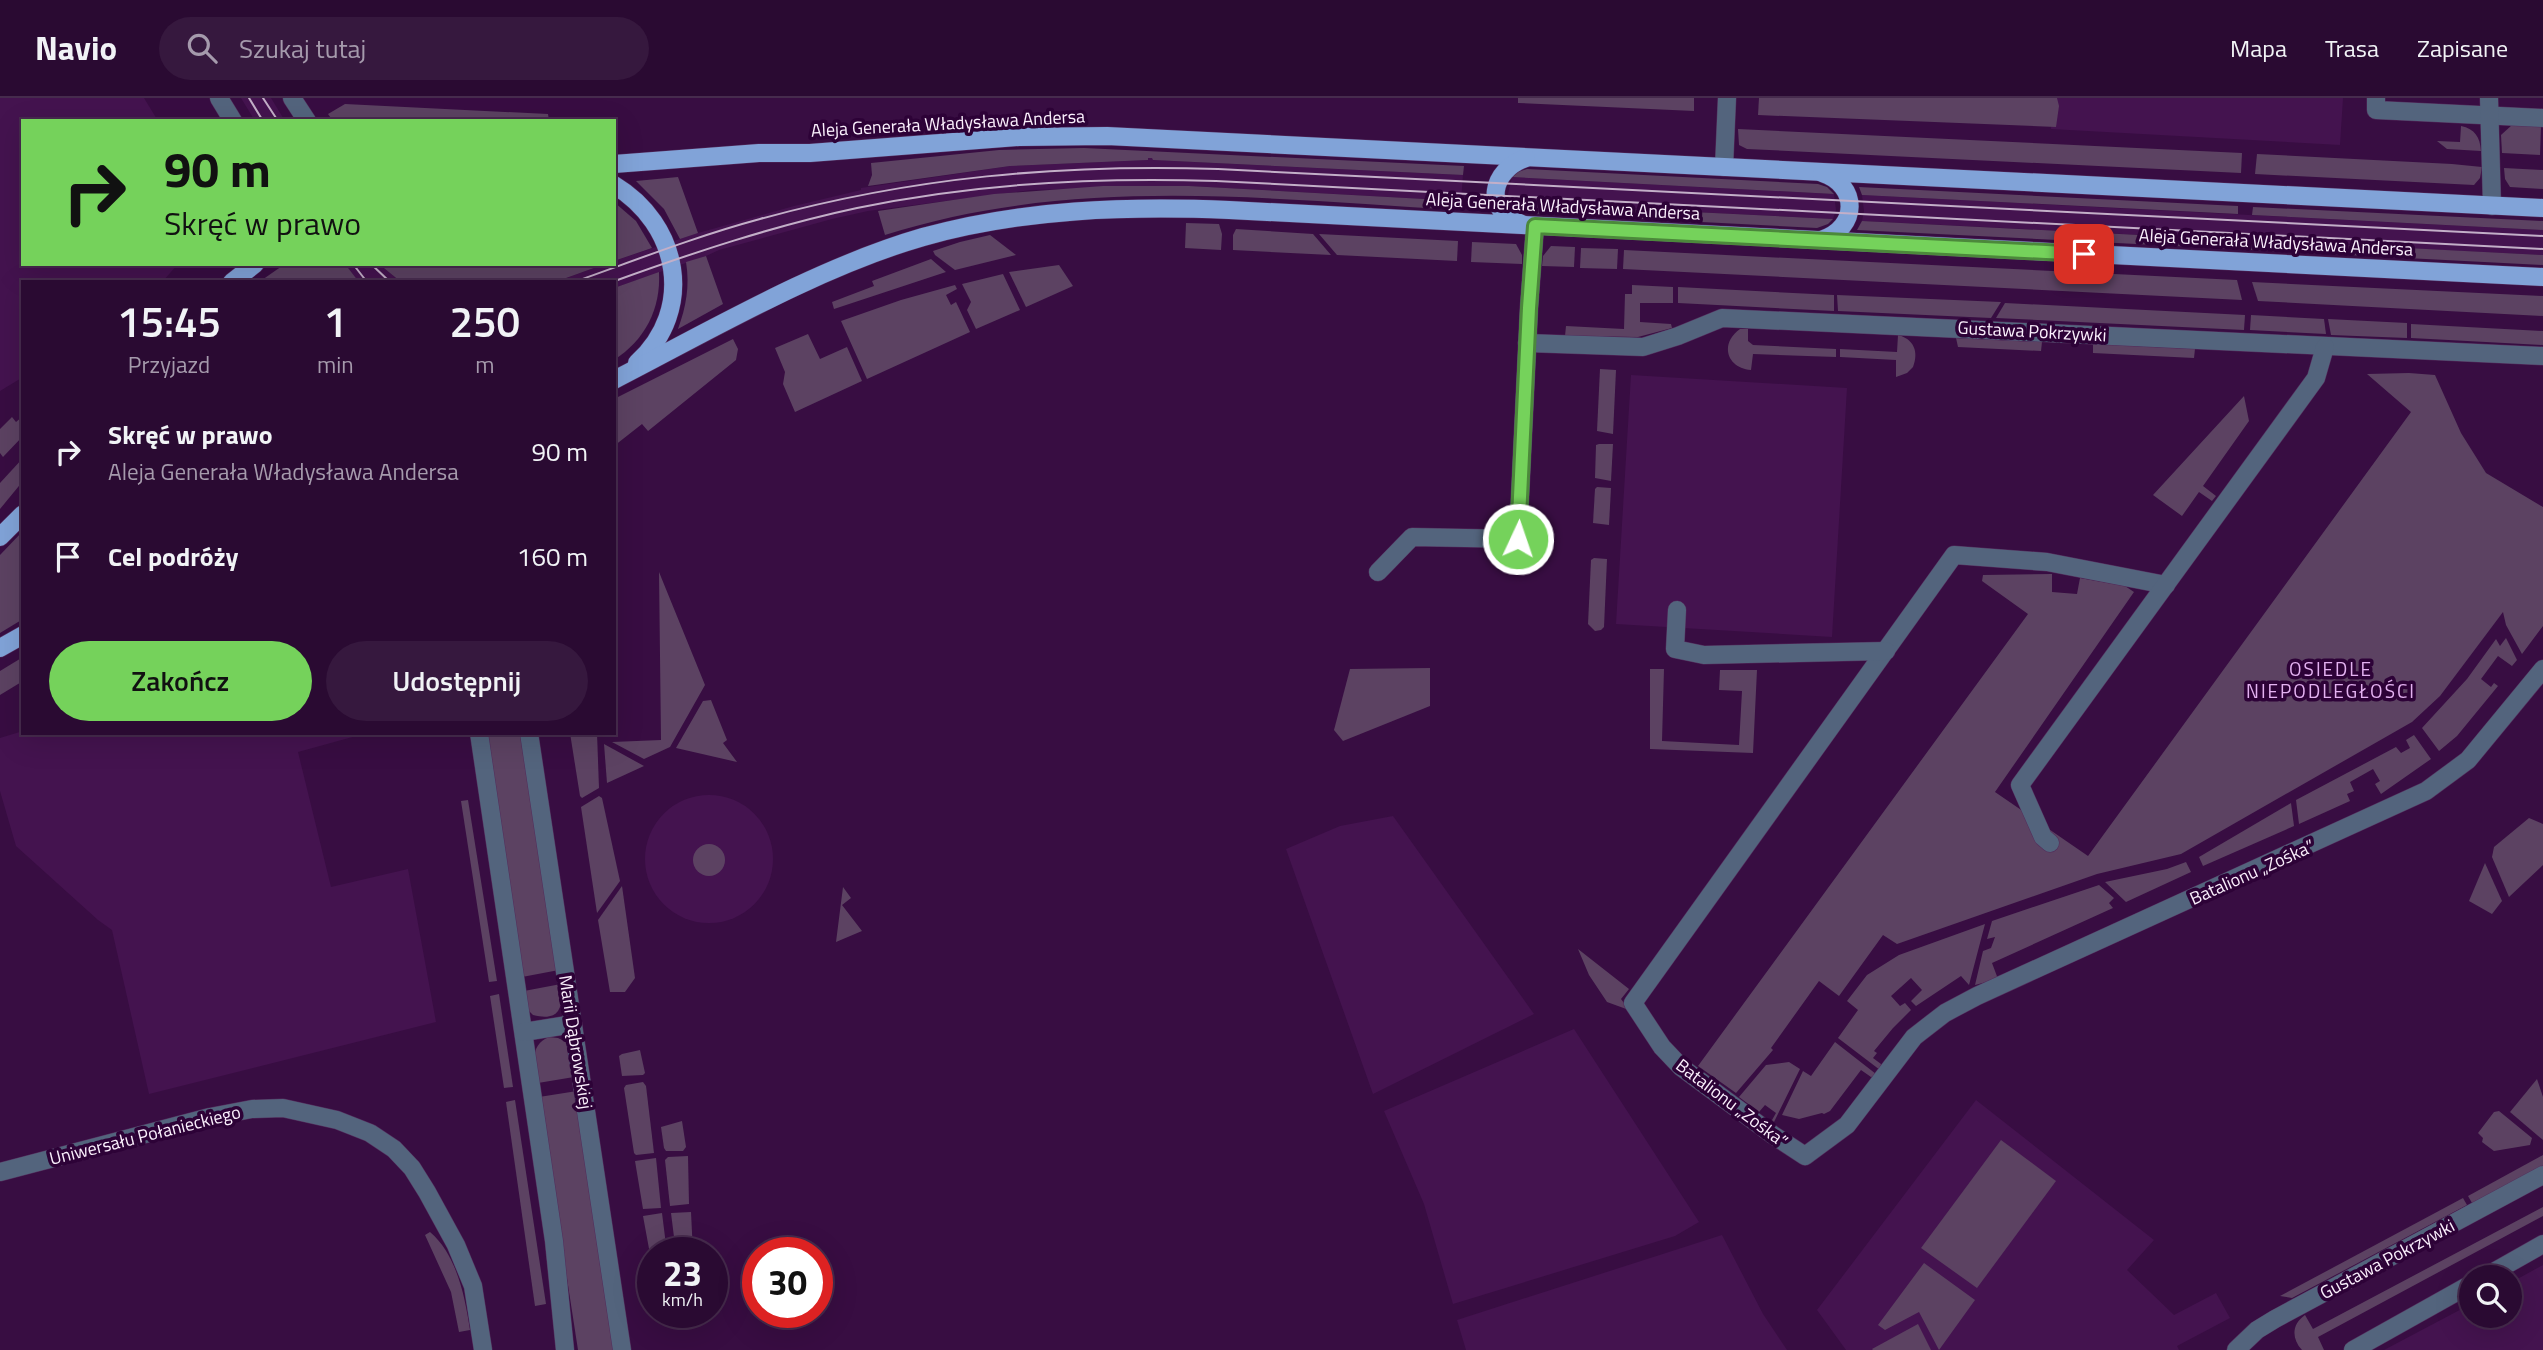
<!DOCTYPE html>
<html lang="pl">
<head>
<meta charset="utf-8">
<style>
	:root { --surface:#2a0a32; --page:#36183e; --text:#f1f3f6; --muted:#a59aac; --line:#462b4d; --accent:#75d25b }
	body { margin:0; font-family:"Titillium Web",sans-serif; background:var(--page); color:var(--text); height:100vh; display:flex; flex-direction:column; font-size:26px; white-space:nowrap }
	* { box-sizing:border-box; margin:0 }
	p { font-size:23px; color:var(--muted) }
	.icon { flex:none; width:38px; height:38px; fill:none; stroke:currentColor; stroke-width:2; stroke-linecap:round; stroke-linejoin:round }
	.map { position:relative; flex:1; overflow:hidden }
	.side { position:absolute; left:21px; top:182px; width:595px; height:455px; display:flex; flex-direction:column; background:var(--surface); border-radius:0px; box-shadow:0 7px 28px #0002,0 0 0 2px var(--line) }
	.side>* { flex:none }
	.top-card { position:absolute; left:21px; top:21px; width:595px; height:147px; border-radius:0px; box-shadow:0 7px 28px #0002,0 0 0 2px var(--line); background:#75d25b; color:#111; overflow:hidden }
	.fabs { position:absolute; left:2459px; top:1167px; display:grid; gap:14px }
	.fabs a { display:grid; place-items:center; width:63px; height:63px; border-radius:50%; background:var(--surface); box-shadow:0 7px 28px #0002,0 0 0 2px var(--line); font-size:35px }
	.speed { position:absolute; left:637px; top:1139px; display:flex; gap:14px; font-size:35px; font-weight:700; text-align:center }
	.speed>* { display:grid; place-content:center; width:91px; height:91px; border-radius:50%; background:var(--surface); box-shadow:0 7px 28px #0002,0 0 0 2px var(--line); line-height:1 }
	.speed small { font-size:18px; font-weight:400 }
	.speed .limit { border:10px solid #d22; background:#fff; color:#111 }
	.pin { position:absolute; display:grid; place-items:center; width:60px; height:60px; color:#fff; margin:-30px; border-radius:14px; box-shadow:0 4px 10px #0006 }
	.me { position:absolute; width:77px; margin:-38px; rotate:3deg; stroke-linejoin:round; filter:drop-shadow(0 0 5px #0008) }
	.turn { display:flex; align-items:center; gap:24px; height:147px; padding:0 28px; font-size:32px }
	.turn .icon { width:91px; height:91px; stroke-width:2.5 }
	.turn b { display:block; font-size:49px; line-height:60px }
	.eta { display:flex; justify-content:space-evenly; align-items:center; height:119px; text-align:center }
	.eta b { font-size:42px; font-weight:600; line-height:49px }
	.cta { display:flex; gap:14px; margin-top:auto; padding:14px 28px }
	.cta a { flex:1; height:80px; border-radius:42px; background:var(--accent); color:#111; font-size:28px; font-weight:600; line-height:80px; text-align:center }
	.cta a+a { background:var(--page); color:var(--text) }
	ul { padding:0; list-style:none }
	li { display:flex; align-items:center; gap:21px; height:105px; padding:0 28px }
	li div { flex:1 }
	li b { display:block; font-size:26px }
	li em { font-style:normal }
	header { display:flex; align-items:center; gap:42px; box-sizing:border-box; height:98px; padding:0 35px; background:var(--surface); border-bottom:2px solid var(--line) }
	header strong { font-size:33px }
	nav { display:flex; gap:38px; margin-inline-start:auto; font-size:24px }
	.search { width:490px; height:63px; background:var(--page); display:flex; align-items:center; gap:18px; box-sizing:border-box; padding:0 24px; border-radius:38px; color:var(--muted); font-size:26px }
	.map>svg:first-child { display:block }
	.built { fill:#44134f }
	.green { fill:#5c4262 }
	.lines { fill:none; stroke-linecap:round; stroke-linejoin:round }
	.minor-casing { stroke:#532d5c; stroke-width:19 }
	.major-casing { stroke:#532d5c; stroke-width:19 }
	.minor { stroke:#53647d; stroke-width:18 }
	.major { stroke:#81a3d8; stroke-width:18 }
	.tram { stroke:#c3afc8; stroke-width:2 }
	.route-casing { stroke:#4c883b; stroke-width:18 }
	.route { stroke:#75d25b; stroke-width:12 }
	.labels { text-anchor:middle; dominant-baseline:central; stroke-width:7; stroke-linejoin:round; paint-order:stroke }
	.street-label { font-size:18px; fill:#faeffc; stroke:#2d0237 }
	.neighbourhood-label { font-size:19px; letter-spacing:2px; fill:#e4b2f1; stroke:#2d0237 }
</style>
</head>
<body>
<header>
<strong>Navio</strong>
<div class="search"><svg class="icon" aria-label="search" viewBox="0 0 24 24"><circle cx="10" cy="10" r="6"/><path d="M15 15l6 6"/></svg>Szukaj tutaj</div>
<nav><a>Mapa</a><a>Trasa</a><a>Zapisane</a></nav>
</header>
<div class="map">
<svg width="2543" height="1252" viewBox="0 0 2543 1252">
	<rect width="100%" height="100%" fill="#380d42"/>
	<g class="built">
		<polygon points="0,0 144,0 158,23 23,23 23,166 178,166 162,184 23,184 23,279 0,293"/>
		<polygon points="241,0 271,0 285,23 255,23"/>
		<polygon points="2053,0 2343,0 2340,47 2051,31"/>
		<polygon points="1147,60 1153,60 1153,62 1463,77 1461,103 1189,88 1031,92 868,113 832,121 719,152 706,158 614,190 614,184 555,184 605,166 614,166 614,163 698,135 794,108 861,92 861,90 1010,68 1147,62"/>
		<polygon points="1512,79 1834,96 1836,112 1833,121 1511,105 1508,96"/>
		<polygon points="1862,97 2543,132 2543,157 1862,123 1864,113"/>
		<polygon points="345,166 379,166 401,184 359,184"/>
		<polygon points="1631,277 1847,290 1832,539 1616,526"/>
		<polygon points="23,633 367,635 298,654 331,789 408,771 436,924 149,996 112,832 98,822 16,748 0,693 0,640"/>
		<circle cx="709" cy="761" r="64"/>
		<polygon points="1393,718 1534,916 1373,996 1286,751 1340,728"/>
		<polygon points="1574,931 1699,1124 1675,1138 1453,1206 1424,1106 1384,1013"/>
		<polygon points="1976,1002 2154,1142 2127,1172 2174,1217 2216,1195 2230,1220 2177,1248 2179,1252 1846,1252 1817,1212"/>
		<polygon points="1722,1137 1763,1216 1787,1252 1466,1252 1457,1222"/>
		<polygon points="2543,1167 2543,1252 2384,1252 2471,1206 2471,1218 2510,1218 2510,1185"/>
	</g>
	<g class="green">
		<polygon points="1518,0 1694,0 1694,13 1518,5"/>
		<polygon points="1759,0 2057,0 2059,8 2056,29 1758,17"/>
		<polygon points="345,6 548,16 549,23 333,23 328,16"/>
		<polygon points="2512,27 2541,28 2540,57 2502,55 2501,37"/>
		<path d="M2461 28C2475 31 2480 39 2481 53L2447 51 2437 43 2460 44Z"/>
		<polygon points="1738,31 2242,55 2241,75 1747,51 1739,47"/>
		<polygon points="1084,50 1464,68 1463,77 1153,62 1152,60 1148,60 1148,62 1010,68 868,88 872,77 871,65 999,52"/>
		<polygon points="2257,56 2452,66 2482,69 2480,80 2474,87 2255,76"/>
		<polygon points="2504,70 2543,72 2543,91 2510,89 2505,81"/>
		<polygon points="1527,71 1818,86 1827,89 1834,96 1512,79 1518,74"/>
		<polygon points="678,79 698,135 680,141 664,111 636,83"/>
		<path d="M1103 88H1189L1461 103V112C1267 101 1073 77 885 137L878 113 994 96Z"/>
		<polygon points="1859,89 2238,108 2238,116 1862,97"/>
		<polygon points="614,104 636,123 652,150 614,163"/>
		<polygon points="1511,105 1833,121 1828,126 1817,130 1525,115 1517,112"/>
		<polygon points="2253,109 2543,123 2543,132 2252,117"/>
		<polygon points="1862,123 2237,142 2236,151 1857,132"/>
		<polygon points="1186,125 1219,126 1222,136 1221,152 1185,150"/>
		<polygon points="1236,131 1313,136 1331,157 1233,152 1233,137"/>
		<polygon points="1319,136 1458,143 1457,163 1337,157"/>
		<polygon points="990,137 1016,157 955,172 935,157 933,153 960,144"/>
		<polygon points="2251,142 2543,157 2543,167 2251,152"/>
		<polygon points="1472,144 1516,146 1522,157 1522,166 1471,164"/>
		<polygon points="1551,148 1575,149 1574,169 1542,168 1543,158"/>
		<polygon points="1581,150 1618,151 1617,171 1580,170"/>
		<polygon points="1624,152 2237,182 2242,202 1623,171"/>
		<path d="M706 158 723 206 678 231C686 209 690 188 686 164Z"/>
		<polygon points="931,161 946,174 834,211 832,204 874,188 872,183"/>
		<polygon points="285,166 345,166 359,184 259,184"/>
		<polygon points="379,166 605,166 555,184 401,184"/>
		<polygon points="1059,167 1073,188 1026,209 1009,174"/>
		<path d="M659 174C661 211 645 242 614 262V190Z"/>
		<polygon points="1003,176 1020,212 976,231 967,212 971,204 962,186"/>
		<polygon points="2252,184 2543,198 2543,218 2258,203"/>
		<polygon points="955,187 957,191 946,197 951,207 956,204 970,234 867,281 841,223 901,202"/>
		<polygon points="1632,187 1673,189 1673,205 1640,205 1640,224 1671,226 1672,230 1638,239 1565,238 1566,228 1624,231 1625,196 1632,196"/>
		<polygon points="1678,189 1834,197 1834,213 1678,205"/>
		<polygon points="1837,197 2001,204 1991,220 1838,213"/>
		<polygon points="2005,205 2245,217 2244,232 1996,220"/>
		<polygon points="2251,217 2324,221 2326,236 2250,232"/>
		<polygon points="2328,221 2407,225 2407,240 2331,237"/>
		<polygon points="2411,226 2543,233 2543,247 2411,240"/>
		<path d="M1740 231H1748V243L1753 247 1836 251V259L1753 256 1751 272C1727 270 1719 246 1740 231Z"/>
		<polygon points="808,236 820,261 847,249 862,283 795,314 783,286 785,274 775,250"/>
		<path d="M1898 237C1914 241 1919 254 1913 269L1907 275 1896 279V262L1840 259V251L1897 254Z"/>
		<polygon points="1956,240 2042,244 2041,253 1958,249"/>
		<polygon points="733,241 738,251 736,262 648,333 642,326 614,348 614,301"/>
		<polygon points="2093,246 2195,251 2194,260 2093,255"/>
		<polygon points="1600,271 1616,272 1613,336 1597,333"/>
		<polygon points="2409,275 2435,277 2461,335 2486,375 2543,409 2543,528 2522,556 2506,527 2503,514 2440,598 2412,624 2181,756 2097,776 1897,846 1883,837 1839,898 1819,883 1771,950 1773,952 1736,995 1698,968 2028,516 1982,483 1983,477 2052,476 2052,494 2077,496 2080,480 2125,488 2134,494 1995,694 2088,758 2411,314 2367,276"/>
		<polygon points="2244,298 2249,323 2203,388 2216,398 2212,403 2199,394 2182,418 2153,397"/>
		<polygon points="23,318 23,338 3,359 0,355 0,331 12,319 16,324"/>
		<polygon points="1599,346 1613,346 1611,383 1595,380 1596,347"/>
		<polygon points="23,360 23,383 0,411 0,385"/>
		<polygon points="1597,389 1611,390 1609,427 1593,425 1595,391"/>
		<polygon points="23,433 23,521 0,535 0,457"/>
		<polygon points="1594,460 1607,461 1604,529 1601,532 1595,533 1588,526 1591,462"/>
		<polygon points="659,474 705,587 670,649 644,661 612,644 661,642"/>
		<polygon points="2506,540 2517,562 2512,568 2498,558 2481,581 2491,589 2494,585 2498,588 2457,638 2439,653 2422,630 2467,581 2496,541 2500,548"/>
		<polygon points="23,559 23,583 0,597 0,573"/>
		<polygon points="1430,570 1430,608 1343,643 1334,632 1350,571"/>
		<polygon points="1650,571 1664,571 1662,643 1739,647 1742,593 1719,592 1720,572 1757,572 1753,655 1650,651"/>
		<polygon points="711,602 727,642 723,645 737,664 676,650 703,603"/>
		<polygon points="486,635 522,635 559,872 522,879"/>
		<polygon points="570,635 597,635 599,690 582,700 580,698"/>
		<polygon points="2414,637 2431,661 2381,696 2375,686 2380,683 2373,671 2350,684 2354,693 2347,696 2350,703 2299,726 2296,702 2396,649 2401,655 2410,650 2406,642"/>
		<polygon points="604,646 644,668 607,685"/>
		<polygon points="599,698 602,700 620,783 597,815 581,709"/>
		<polygon points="468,702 497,883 489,884 461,703"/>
		<polygon points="2291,705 2294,728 2203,768 2199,759"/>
		<polygon points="2529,720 2543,726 2543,767 2509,799 2492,759 2494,749"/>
		<circle cx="709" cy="762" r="16"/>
		<polygon points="2186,764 2191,774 2126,804 2105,784 2167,771"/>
		<polygon points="2485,765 2502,803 2492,816 2469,803"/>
		<polygon points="2099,787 2114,800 2109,805 2113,810 1992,865 1998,881 1975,887 1983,853 1991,850 1995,839 1987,841 1992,823"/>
		<polygon points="622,788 635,880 625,894 610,894 598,822"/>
		<polygon points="843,789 851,800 842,807 862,833 836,844"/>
		<polygon points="1985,826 1969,887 1961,878 1916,908 1911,903 1922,892 1911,880 1891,898 1900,908 1905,905 1911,912 1893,930 1874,953 1877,955 1873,960 1881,966 1880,972 1838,940 1858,912 1847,903 1867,877 1899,857"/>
		<polygon points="1578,851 1629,891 1621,901 1629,912 1607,904 1589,877"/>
		<path d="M561 886C563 908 561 924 533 917L527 911 524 893Z"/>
		<polygon points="499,896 513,989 504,990 490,898"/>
		<path d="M549 939 558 940 568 945 574 979 538 985C535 967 528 948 549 939Z"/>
		<polygon points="1835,944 1876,976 1874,978 1871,979 1861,972 1830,1013 1824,1016 1822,1015 1799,1021 1782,1017 1803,973 1811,978"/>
		<polygon points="640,952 645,975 643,977 622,978 619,958 622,956"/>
		<polygon points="1789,964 1800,971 1774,1024 1772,1022 1776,1015 1765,1007 1759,1014 1739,999 1766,967"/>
		<polygon points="2537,981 2543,999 2543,1042 2510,1014"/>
		<polygon points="643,984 646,988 654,1055 636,1057 634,1055 624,990 626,987"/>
		<polygon points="577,993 615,1252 578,1252 539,999"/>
		<polygon points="515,1002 546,1206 535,1208 506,1004"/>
		<polygon points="2499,1013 2532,1040 2530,1047 2494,1053 2482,1044 2483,1040 2478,1035 2494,1014"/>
		<polygon points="682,1023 686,1049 683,1053 666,1053 664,1050 661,1029"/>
		<polygon points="2001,1042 2056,1083 1977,1190 1921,1150"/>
		<polygon points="2543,1057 2543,1068 2472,1105 2468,1098"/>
		<polygon points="688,1058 689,1106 670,1108 665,1062 668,1059"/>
		<polygon points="656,1060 661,1110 643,1111 635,1063"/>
		<polygon points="2463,1100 2467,1107 2292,1200 2280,1198"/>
		<path d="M2543 1109V1118L2318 1239 2324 1252H2302C2291 1240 2292 1226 2305 1217L2313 1231Z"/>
		<polygon points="691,1114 693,1155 676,1155 671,1115"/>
		<polygon points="662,1115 667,1155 653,1155 652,1167 643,1118"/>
		<path d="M430 1134C457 1157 465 1199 470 1232L459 1234 451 1194 425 1137Z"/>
		<polygon points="1924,1165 1975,1202 1939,1252 1919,1214 1885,1232 1878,1227"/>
		<polygon points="1918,1226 1931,1252 1873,1252 1872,1251"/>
	</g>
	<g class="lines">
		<g class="minor-casing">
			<g id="minor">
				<polyline points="219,0 233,23"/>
				<polyline points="292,0 307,23"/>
				<polyline points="2376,0 2376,12 2543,20"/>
				<polyline points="2489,0 2492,108"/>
				<polyline points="1724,69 1727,0"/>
				<polyline points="1527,245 1643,249 1678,238 1722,220 2543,258"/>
				<polyline points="1378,474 1412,439 1518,441 1529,210 1535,128"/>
				<polyline points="2166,487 2047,464 1954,457 1633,905 1662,949 1681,969 1773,1037 1805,1058 1847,1027 1914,939 1945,915 1977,898 2426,693 2468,662 2543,571"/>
				<polyline points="1677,512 1675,551 1704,557 1886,553"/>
				<polyline points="479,635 554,1143 565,1252"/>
				<polyline points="529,635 622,1252"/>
				<polyline points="2050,745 2043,739 2020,687 2316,280 2325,249"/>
				<polyline points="524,934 573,926"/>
				<polyline points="0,1074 210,1019 252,1011 283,1010 337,1022 370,1035 394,1051 412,1070 427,1094 456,1147 473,1188 483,1252"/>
				<polyline points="2483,1180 2543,1146"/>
				<polyline points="2236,1252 2257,1232 2275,1221 2543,1077"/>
				<polyline points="2353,1252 2471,1186"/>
			</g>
		</g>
		<g class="major-casing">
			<g id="major">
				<polyline points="614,66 759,55 810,55 1019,39 1107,38 2543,110"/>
				<path d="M614 87C679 126 696 211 637 265"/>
				<path d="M1522 126C1482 113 1491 72 1526 60"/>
				<path d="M1821 142C1859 130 1859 87 1822 75"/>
				<polyline points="232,184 255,166"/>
				<path d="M614 282C711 232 819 169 923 139 1023 111 1126 108 1229 112L2543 179"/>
				<polyline points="0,439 23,416"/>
				<polyline points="0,550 23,537"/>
			</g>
		</g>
		<use href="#minor" class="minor"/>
		<use href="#major" class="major"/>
		<g class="tram">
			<polyline points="249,0 263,23"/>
			<polyline points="263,0 278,23"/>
			<polyline points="353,166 367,184"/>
			<polyline points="371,166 390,184"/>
			<path d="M574 184C636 162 697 138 760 121 913 79 1059 66 1218 71L2543 138"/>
			<path d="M612 184C692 155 773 128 857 110 976 85 1095 79 1216 83L2543 151"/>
		</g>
	</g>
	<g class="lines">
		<g class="route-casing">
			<polyline id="route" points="1518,441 1529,210 1535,128 2084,156"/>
		</g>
		<use href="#route" class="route"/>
	</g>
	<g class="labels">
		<g class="street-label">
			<text transform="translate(948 25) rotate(-3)">Aleja Generała Władysława Andersa</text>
			<text transform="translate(1563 108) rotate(3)">Aleja Generała Władysława Andersa</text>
			<text transform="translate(2276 144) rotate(3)">Aleja Generała Władysława Andersa</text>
			<text transform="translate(2032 233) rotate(3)">Gustawa Pokrzywki</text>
			<text transform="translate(2252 774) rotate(-24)">Batalionu „Zośka”</text>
			<text transform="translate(576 944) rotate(81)">Marii Dąbrowskiej</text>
			<text transform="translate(1732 1005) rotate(37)">Batalionu „Zośka”</text>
			<text transform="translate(145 1037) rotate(-14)">Uniwersału Połanieckiego</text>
			<text transform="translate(2387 1161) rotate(-28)">Gustawa Pokrzywki</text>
		</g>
		<g class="neighbourhood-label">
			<text x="2331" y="570">OSIEDLE<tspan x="2331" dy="22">NIEPODLEGŁOŚCI</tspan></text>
		</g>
	</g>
</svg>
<div class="fabs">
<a><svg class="icon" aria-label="search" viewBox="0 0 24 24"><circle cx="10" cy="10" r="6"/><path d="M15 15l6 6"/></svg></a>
</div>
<div class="speed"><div>23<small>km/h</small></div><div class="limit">30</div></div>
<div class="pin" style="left:2084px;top:156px;background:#d93025"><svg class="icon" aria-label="arrive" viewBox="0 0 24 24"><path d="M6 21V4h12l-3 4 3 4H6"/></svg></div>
<svg class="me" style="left:1518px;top:441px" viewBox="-20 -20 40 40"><circle r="17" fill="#75d25b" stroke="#fff" stroke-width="3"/><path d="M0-11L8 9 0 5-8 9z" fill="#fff"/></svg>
<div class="top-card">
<div class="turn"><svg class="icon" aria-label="right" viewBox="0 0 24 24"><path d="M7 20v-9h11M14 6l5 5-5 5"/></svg><div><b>90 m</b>Skręć w prawo</div></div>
</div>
<section class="side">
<div class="eta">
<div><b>15:45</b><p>Przyjazd</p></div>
<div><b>1</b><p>min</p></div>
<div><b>250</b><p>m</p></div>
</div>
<ul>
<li><svg class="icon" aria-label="right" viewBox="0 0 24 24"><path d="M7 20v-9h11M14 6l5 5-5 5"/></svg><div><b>Skręć w prawo</b><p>Aleja Generała Władysława Andersa</p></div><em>90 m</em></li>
<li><svg class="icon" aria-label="arrive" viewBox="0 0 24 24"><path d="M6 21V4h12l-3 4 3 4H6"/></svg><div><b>Cel podróży</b></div><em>160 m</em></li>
</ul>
<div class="cta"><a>Zakończ</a><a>Udostępnij</a></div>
</section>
</div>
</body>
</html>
